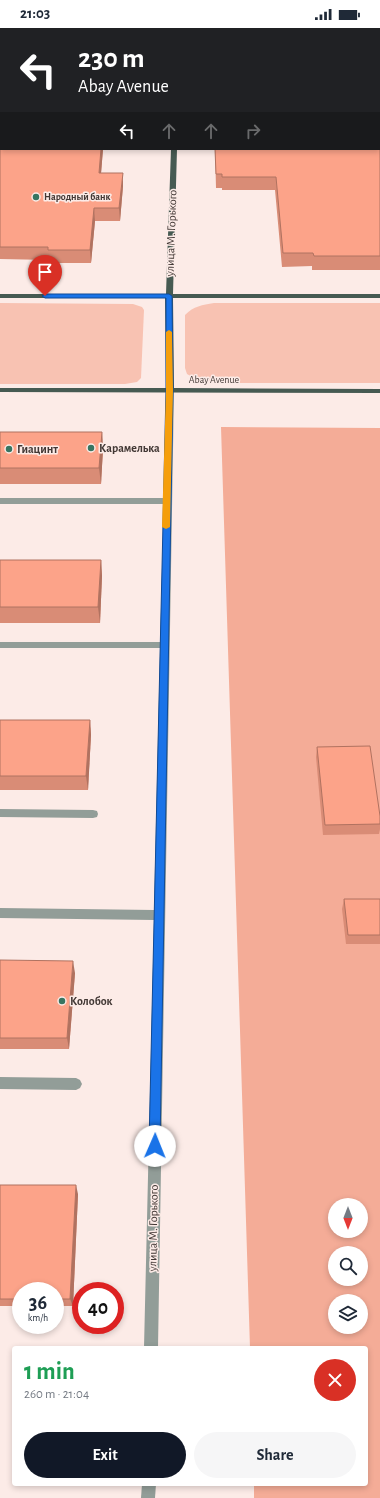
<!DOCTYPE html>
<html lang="en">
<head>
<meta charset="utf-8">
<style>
	:root { --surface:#fff; --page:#f6f6f7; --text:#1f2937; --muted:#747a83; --accent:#111827 }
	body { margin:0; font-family:"Alegreya Sans",sans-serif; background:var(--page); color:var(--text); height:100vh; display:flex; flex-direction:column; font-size:15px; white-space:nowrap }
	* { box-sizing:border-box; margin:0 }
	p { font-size:13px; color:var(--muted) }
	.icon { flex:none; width:22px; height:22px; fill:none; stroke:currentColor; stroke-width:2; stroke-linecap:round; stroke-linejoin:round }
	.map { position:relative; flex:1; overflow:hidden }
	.drawer { position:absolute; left:12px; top:1318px; width:356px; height:140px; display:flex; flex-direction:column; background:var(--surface); border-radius:4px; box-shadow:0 2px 6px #0003 }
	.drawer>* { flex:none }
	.banner { position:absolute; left:0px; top:0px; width:380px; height:122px; box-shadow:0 2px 6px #0003; background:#202124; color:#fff; overflow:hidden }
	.needle { width:26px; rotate:180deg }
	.controls { position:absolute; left:328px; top:1170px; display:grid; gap:8px }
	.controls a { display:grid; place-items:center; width:40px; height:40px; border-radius:50%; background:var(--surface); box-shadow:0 2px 6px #0003; font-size:20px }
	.speed { position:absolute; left:12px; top:1254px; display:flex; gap:8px; font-size:20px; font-weight:700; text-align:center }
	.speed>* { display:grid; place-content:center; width:52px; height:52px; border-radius:50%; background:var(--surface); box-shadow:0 2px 6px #0003; line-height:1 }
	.speed small { font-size:10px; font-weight:400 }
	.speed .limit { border:6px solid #d22; background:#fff; color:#111 }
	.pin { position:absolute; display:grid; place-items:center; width:34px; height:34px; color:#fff; margin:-41px -17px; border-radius:50% 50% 50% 0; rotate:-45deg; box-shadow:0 0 4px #0007 }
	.pin .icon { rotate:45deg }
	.me { position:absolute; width:44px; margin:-22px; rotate:1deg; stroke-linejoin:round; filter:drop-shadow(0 0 3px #0008) }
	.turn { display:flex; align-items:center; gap:14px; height:84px; padding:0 12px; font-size:18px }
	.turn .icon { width:52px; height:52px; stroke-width:2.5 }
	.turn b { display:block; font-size:28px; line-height:34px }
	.lanes { display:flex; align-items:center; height:38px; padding:0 12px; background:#0003; justify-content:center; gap:20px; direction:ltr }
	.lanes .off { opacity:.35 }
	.round { display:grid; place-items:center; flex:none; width:42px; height:42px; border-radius:21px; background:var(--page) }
	.head { display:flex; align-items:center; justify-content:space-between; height:68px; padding:0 12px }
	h1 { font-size:24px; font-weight:600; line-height:30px; color:#1e9e55 }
	.button { display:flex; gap:8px; margin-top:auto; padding:8px 12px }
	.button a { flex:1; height:46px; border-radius:24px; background:var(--accent); color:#fff; font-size:16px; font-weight:600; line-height:46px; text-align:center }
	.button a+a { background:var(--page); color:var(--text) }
	.status { display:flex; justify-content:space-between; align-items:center; height:28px; padding:0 20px; background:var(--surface); direction:ltr }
	.status svg { height:11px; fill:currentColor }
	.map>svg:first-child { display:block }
	.green { fill:#f8c2b2 }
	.forest { fill:#f4ac97; fill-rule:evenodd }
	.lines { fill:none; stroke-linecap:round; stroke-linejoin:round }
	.minor { fill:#929d98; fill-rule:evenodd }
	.major { fill:#465a52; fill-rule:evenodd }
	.wall { fill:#d98c76 }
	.shaded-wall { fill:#b07260 }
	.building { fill:#fca389; stroke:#b07260 }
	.route { fill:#1a73e8; stroke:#114b97 }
	.slow { fill:#f59e0b }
	.poi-dot { fill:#377561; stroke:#fcebe7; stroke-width:1.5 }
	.labels { text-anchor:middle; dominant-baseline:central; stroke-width:3; stroke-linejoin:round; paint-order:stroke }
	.far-poi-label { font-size:10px; font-weight:bold; fill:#423835; stroke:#fcebe7; text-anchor:start }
	.far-street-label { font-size:10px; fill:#423835; stroke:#fcebe7 }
	.street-label { font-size:12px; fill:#423835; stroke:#fcebe7 }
	.poi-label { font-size:12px; font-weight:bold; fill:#423835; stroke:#fcebe7; text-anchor:start }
</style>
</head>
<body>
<div class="status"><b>21:03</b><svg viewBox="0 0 49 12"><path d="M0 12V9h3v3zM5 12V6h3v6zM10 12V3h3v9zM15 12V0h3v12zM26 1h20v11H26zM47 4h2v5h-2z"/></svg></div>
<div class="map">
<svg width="380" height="1470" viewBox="0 0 380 1470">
	<rect width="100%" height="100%" fill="#fcebe7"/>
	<g class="green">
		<polygon points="0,275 133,276 142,279 144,282 141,350 137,354 125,356 0,356"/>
		<path d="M214 275H380V355H222L194 350 187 346 185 340V287C194 278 202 277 214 275Z"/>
	</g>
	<path class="forest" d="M221 399 380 400V1470H254V1456H366V1320H250ZM335 1177H361V1203H335ZM335 1225H361V1251H335ZM335 1273H361V1299H335Z"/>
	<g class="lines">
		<g class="minor">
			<rect x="0" y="12" width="1" height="4"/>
			<polygon points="167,360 173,360 174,362 158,1320 144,1320 154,892 0,890 0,880 154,882 160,620 0,620 0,614 160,614 164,476 0,476 0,470 164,470"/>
			<polygon points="0,781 93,782 97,783 98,786 97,789 93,790 0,789"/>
			<polygon points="0,1049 76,1050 80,1052 82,1056 80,1060 76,1062 0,1061"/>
			<polygon points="142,1456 156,1456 155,1470 141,1470"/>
		</g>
		<g class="major">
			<polygon points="176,0 182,0 175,1"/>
			<polygon points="171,121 177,121 173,266 380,266 380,270 173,270 174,360 380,361 380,365 0,364 0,360 166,360 165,270 0,270 0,266 166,266"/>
		</g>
	</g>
	<g class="wall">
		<polygon points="307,0 380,0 380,242 312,242 312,238 282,239 275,162 222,162 222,160 216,160 215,121 379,121 379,1 307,1"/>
		<polygon points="0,20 1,121 103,121 101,145 123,158 120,193 95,193 91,235 49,235 49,232 0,231"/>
		<polygon points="0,404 102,404 103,421 101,456 0,456"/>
		<polygon points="0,532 101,532 102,548 100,595 0,595"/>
		<polygon points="0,692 90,692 91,707 88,762 0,762"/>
		<polygon points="317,719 380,788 380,801 379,806 323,807 316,729"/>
		<polygon points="344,871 380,871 380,916 346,916 342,881"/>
		<polygon points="0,932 75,945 69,1021 0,1021"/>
		<polygon points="0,1157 78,1166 73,1278 55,1278 55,1263 21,1263 21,1278 0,1278"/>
	</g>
	<g class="shaded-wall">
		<polygon points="85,0 117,0 114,1 83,1"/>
		<polygon points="101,121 103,121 100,158 99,145"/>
		<polygon points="123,145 123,158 120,193 119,180"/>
		<polygon points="94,180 95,193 91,235 90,222"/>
		<polygon points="102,404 103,421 101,456 99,440"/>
		<polygon points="101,532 102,548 100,595 98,579"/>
		<polygon points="90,692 91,707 88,762 86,748"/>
		<polygon points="73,933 75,945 69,1021 67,1010"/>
		<polygon points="76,1157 78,1166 73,1278 70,1271"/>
	</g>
	<g class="building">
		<polygon points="8,0 85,0 83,1 8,1"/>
		<polygon points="309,0 380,0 379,0 379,5 380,5 380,228 314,228 313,225 283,225 276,149 222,149 222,146 216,146 215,121 379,121 379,1 309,1"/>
		<polygon points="0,20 1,20 1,121 101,121 99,145 123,145 119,180 94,180 90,222 48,222 48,219 0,219"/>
		<polygon points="0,404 102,404 99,440 0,440"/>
		<polygon points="0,532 101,532 98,579 0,579"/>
		<polygon points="0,692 90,692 86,748 0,748"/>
		<polygon points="370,718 380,788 380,796 325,797 317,719"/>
		<polygon points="344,871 380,871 380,907 348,907"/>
		<polygon points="0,932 73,933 67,1010 0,1010"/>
		<polygon points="0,1157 76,1157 70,1271 55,1271 55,1263 21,1263 21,1271 0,1271"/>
	</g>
	<polygon class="route" points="169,266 172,268 173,362 160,1118 159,1122 155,1123 151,1122 149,1118 166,362 166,270 45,270 42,268 45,266"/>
	<polygon class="slow" points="169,302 172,304 173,362 170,499 166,501 162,499 166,362 166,304"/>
	<g class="poi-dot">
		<circle cx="36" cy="169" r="4"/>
		<circle cx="91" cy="420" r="4"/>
		<circle cx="9" cy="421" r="4"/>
		<circle cx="62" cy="973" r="4"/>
	</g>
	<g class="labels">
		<g class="far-poi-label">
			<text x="44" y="169">Народный банк</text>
		</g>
		<g class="far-street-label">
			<text x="214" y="352">Abay Avenue</text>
		</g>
		<g class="street-label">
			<text transform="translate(171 205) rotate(-88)">улица М. Горького</text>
			<text transform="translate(153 1200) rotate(-89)">улица М. Горького</text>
		</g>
		<g class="poi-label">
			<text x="99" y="420">Карамелька</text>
			<text x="17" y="421">Гиацинт</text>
			<text x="70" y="973">Колобок</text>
		</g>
	</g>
</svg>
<div class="controls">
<a><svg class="needle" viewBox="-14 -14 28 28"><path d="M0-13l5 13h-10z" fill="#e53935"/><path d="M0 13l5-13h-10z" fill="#747a83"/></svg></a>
<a><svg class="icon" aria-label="search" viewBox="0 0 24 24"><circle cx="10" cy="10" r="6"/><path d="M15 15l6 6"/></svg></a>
<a><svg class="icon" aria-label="layers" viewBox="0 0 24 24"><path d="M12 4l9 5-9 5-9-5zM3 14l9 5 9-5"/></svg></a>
</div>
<div class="speed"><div>36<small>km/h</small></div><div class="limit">40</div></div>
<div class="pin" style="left:45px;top:268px;background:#d93025"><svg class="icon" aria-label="arrive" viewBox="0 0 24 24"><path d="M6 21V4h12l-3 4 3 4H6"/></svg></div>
<svg class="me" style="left:155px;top:1118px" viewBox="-20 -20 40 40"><circle r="19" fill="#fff"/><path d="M0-13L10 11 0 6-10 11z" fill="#1a73e8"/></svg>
<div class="banner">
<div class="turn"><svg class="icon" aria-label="left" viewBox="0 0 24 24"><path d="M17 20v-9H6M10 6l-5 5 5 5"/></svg><div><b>230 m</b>Abay Avenue</div></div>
<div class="lanes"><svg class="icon" aria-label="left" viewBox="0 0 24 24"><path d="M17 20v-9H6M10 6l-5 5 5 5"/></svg><svg class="icon off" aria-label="ahead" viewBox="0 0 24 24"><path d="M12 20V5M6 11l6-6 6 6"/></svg><svg class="icon off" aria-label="ahead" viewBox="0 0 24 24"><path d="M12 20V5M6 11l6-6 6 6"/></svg><svg class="icon off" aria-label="right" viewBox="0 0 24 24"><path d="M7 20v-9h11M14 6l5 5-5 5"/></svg></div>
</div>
<section class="drawer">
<div class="head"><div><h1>1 min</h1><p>260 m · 21:04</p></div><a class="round" style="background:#d93025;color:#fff"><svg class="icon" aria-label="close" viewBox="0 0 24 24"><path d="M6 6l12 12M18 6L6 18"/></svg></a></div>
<div class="button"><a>Exit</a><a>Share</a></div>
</section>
</div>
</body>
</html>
